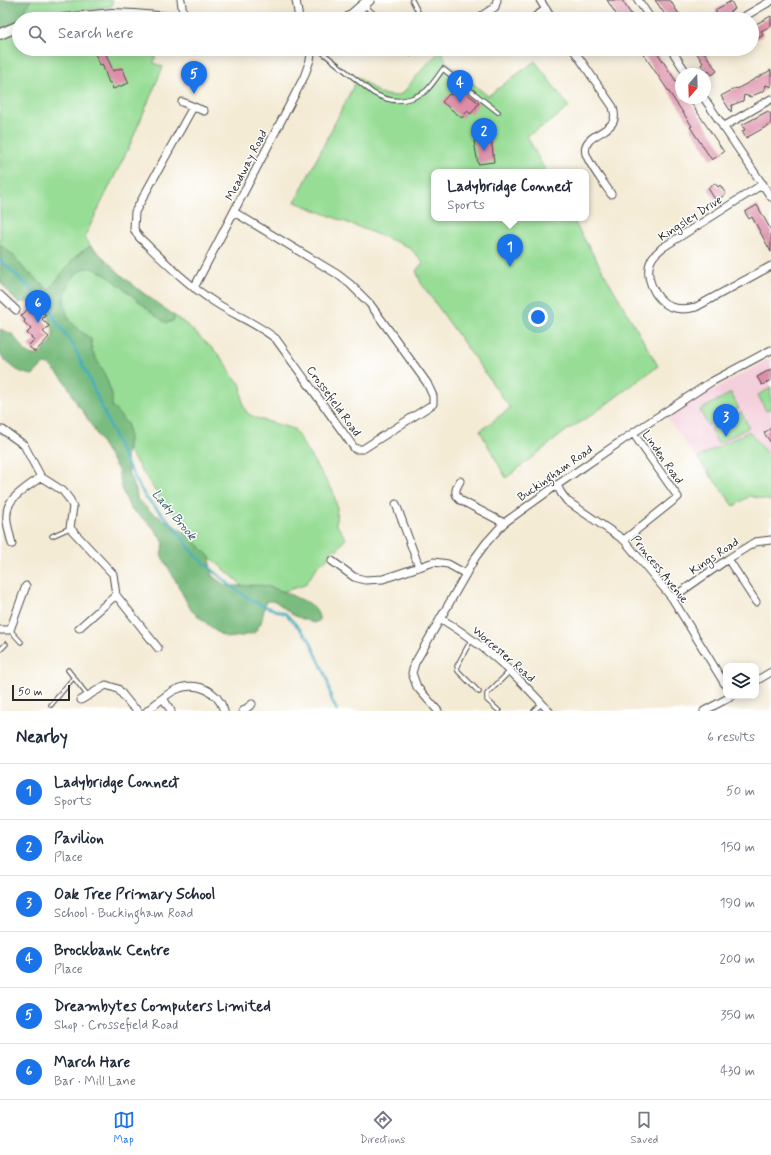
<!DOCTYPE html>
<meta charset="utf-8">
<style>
body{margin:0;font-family:Mynerve,sans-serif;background:#f2f2f3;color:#1f2937}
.controls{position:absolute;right:12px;bottom:12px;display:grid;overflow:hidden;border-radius:8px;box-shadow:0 2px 10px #0003}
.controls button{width:36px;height:36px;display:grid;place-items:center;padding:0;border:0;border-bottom:1px solid #e0e1e3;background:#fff;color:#1f2937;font:20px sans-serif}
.compass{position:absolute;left:675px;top:68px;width:36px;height:36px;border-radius:50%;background:#fff;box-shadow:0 2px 10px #0003;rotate:199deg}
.scale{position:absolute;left:12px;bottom:10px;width:58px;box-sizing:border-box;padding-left:4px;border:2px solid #2b2b2b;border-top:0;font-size:11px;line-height:14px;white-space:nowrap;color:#2b2b2b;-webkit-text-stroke:3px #fff;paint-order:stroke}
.you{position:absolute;left:538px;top:317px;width:14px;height:14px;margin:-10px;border:3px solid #fff;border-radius:50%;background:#1a73e8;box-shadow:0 0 0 6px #1a73e833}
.badge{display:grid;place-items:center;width:26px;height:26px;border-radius:50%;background:#1a73e8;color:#fff;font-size:13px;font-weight:700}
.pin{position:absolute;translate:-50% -33px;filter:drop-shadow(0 1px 2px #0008)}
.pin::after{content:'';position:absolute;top:21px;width:14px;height:12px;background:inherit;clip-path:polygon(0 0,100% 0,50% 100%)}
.popup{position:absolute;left:431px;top:169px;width:158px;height:52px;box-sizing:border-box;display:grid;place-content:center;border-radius:8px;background:#fff;filter:drop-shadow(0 1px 3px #0005);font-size:13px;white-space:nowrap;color:#747a83}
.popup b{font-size:15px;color:#1f2937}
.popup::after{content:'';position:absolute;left:50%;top:100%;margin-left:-8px;border:8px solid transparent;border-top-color:#fff}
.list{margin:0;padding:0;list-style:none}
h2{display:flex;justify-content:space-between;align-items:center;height:52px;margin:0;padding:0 16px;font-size:17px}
h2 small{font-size:13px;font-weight:400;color:#747a83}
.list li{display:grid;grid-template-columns:26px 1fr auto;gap:12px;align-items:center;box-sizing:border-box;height:56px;padding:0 16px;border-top:1px solid #e0e1e3}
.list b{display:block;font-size:15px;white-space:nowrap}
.list p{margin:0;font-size:13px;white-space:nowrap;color:#747a83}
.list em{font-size:13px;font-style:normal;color:#747a83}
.icon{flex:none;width:22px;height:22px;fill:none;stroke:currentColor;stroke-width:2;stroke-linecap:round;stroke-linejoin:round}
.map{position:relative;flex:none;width:771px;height:711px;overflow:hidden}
.search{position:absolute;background:#fff;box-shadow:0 2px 10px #0003;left:12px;right:12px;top:12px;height:44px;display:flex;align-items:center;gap:10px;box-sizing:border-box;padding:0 14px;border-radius:22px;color:#747a83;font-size:15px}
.sheet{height:388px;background:#fff}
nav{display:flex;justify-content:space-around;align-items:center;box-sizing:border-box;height:56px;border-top:1px solid #e0e1e3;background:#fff;font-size:11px;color:#747a83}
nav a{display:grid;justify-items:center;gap:2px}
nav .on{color:#1a73e8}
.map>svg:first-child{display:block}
.built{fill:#f4cfdc}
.green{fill:#98dd96;stroke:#628460}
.forest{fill:#7abc7f;stroke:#527455}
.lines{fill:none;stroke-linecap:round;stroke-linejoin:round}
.stream{stroke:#43adc2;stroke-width:2.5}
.building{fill:#dd8da7}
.lane-casing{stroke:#494844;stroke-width:5.5}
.street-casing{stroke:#494844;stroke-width:9}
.secondary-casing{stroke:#494844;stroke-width:12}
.lane{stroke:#fff;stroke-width:3.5}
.street{stroke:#fff;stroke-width:7}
.secondary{stroke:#fff;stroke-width:10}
.labels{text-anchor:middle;stroke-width:3;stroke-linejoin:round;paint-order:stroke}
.street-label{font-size:12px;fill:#2b2b2b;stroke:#fff}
.water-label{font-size:13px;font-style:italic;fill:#355f67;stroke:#fff}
</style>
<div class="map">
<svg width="771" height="711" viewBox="0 0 771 711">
<rect width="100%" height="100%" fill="#fff"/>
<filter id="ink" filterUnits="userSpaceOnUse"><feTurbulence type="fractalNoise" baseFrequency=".025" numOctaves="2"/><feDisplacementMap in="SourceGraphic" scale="8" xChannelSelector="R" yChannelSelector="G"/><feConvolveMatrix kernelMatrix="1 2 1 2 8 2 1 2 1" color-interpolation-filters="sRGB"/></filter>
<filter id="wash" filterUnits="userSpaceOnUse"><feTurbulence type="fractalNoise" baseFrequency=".012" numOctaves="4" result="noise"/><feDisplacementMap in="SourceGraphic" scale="16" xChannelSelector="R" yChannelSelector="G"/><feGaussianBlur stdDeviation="0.9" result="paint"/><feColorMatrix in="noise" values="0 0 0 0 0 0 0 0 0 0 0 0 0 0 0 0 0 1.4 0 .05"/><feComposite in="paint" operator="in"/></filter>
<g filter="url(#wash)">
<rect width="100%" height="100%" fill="#f4ebd5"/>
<path class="built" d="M771,358V501L750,496L734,506L666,417L681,407Z"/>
<path class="green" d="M31,0H112V6L31,19H21L26,7Z
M19,27V49H157L154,63L163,67L129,147L85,236L90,246L97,251L126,280L142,293L187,325L216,352L227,365L233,377L240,383L241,386L243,405L247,413L256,418L294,429L317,467L333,491L337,507L336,524L346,538L337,550L334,548L325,561L319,564L305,585L257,599L232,576L196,545L181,520L162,501L130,453L107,409L50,311L0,260V35Z
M442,51C445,55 444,60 448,63L488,96L535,61L569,107L550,122L527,136L546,172H434V218H572L658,366L593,414L566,431L506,478L480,431L510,408L421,283L416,271L423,262L409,247L295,202L358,77L379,93L386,95L396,96L403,93L417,75L433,58Z
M771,388V408L766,411L758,395Z
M731,393L739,409L708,426L700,410Z
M741,412L749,427L718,444L710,429Z
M749,431L771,459V501L750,496L734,506L697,458Z"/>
<path class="forest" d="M0,0H31L26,7L21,19H19V21L0,30Z
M0,244L15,257L23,268L49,290L75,257L90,246C104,256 114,269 127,280C142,293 159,304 175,316L173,321L167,323C149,314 105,266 88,268C74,269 64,291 64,303C65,307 67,315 69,318C74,327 83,333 91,339L92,351L105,375L112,394V406L128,425L129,440L126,457L129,475L136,490L137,499L151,512L191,536L203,550L211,558L210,564L213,577L227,586L260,585L270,587L285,592L297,598L309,603L316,609L319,617V621L313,623L293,615L275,601H266L261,623L254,633L242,636L228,638L218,633L191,610L172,574L161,555L164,543L152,526L130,508L122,490L118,470L84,413L77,404L69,388L62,378L49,365L44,364L33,375L23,373L17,370L8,363L0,354V329L12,334L27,353L33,355H40L51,342L53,336V329L46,310L41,305L30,302H22L18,303L0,282Z"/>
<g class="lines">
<path class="stream" d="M0,260L49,306L56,321L73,345L88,376L123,456L146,498L172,524L194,554L231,586L256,603L286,614L309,639L327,678L331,698L337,711"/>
</g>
<g id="blocks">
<path class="building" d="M607,0H622L634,19H619Z
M655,0H670L682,19H668Z
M731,1L735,9L722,16L721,15L718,16L715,10Z
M771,16V26L761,31L763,35L757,39L752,31V26Z
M93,49H104L113,71L122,68L129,83L113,89L111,83H109L102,64L100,65Z
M640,49H655L681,89V98H688L724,152L712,160L690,127L692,126Z
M694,49H702L717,71L712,75L709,71L707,73L701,65L703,63Z
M771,70V87L766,85L764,91L754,95L753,96L751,97L744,95L743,101L732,105L731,112L721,96L736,88L737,89Z
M458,87L479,103L471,114L467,111L462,118L442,102L449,94L451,95Z
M768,111L771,115V124L746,138L742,131L745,130L742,125Z
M491,138L494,162L478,164L474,141Z
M715,183L718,187L720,185L726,194L716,201L708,188Z
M757,205L771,230V252L752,217L749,219L745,212Z
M31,306L35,310L38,308L46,315L42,319L49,326L43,332L49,337L35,352L28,346L34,340L27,333L31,329L24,322L25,320L21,316Z
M771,369V380L762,385L757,377Z
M771,428V443L764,433Z"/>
</g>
</g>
<g filter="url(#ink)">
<use href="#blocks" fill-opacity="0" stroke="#494844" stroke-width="1"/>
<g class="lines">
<defs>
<path id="lane" d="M412,0L422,19
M365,6L380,19
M318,49L373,93C386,100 397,103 412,98C416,96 422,94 426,91C432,85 438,76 443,69L498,112
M409,49L411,54
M52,536L70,528
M10,630L21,642
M471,640L457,666L458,671L479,692
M0,650L6,644
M68,670L88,696
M51,705L74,677
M499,711L487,700V694L510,671
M534,711L542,703"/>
<path id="street" d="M181,0L184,19
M296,0L299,19
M540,0L552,19
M638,0L651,19
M477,19L495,7L497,0
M532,19L546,9
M740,19L771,1
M573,49L613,107C614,112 616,117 613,122C607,134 581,136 586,154C590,166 604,183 611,194
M671,49L687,74
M704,98L771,197
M182,102L204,111
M193,107L135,212L134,229L139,237C164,261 187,285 216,303C236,316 258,324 276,339L355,449H363L433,404V396L427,383L370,304L350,284L337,274L234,212
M723,127L771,99
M763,184L662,248C659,251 655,254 653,257C642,274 654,299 671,307C680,310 687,309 696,307L771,266
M194,288L304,77L310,60L312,49
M0,295L16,310
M0,430H3L24,445L41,477L63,491L70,500L73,507L70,528L113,574L116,595L79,628
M460,481C456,488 453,493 460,500L504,523
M557,485L561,493L567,501L624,540L672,598L726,686
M396,504L419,567
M624,540L678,497L633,433
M12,544C9,531 3,515 10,503C14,495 34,482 41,477
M728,559L756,602
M332,561L354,577L365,580L383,579L434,562L448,564L466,574
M116,595L158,648
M672,598L728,559L755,542L771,540
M440,618C451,625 461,631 471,639C500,659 525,685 549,711
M0,630H10L26,586
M756,681L771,672
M163,698L171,711
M81,700L106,685L118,689L131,705L138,711
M147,711C156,704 165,695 175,690C191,682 211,687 220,702C222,705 223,708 224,711
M243,711L252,704
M438,711L417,687L412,673L415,663L475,558L486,543L504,523L557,485L633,433L711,382L771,350
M704,711L732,696"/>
<path id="secondary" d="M64,19L112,14L134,15L181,19
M347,19L369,0
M0,34L19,26"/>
</defs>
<use href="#lane" class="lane-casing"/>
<use href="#street" class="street-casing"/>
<use href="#secondary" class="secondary-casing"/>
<use href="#lane" class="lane"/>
<use href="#street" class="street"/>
<use href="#secondary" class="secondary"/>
</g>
</g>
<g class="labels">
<g class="street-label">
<text transform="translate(246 165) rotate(-63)" y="4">Meadway Road</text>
<text transform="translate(690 218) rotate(-33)" y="4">Kingsley Drive</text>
<text transform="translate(334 401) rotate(54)" y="4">Crossefield Road</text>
<text transform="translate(663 457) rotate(55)" y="4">Linden Road</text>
<text transform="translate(555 473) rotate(-35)" y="4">Buckingham Road</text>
<text transform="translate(714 556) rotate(-34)" y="4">Kings Road</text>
<text transform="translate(660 569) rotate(51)" y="4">Princess Avenue</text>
<text transform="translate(504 654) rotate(41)" y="4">Worcester Road</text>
</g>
<g class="water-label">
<text transform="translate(175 514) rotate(50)" y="5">Lady Brook</text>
</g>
</g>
</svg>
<div class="controls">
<button><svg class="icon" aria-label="layers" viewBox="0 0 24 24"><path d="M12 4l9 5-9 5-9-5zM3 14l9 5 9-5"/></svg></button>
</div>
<svg class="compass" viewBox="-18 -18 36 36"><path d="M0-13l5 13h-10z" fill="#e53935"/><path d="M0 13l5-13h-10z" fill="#747a83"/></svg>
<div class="scale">50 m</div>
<div class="you"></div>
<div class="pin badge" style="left:510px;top:267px">1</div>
<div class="popup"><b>Ladybridge Connect</b>Sports</div>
<div class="pin badge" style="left:484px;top:151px">2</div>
<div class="pin badge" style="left:726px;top:437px">3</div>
<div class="pin badge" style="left:460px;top:103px">4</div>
<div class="pin badge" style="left:194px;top:94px">5</div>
<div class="pin badge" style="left:38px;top:323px">6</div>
<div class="search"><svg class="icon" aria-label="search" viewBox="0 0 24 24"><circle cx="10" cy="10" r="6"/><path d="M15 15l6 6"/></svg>Search here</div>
</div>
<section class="sheet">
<h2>Nearby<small>6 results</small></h2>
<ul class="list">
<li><span class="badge">1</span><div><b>Ladybridge Connect</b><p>Sports</p></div><em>50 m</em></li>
<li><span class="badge">2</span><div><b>Pavilion</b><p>Place</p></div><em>150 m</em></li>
<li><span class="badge">3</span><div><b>Oak Tree Primary School</b><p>School · Buckingham Road</p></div><em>190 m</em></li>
<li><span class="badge">4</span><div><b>Brockbank Centre</b><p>Place</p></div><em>200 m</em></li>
<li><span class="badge">5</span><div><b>Dreambytes Computers Limited</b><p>Shop · Crossefield Road</p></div><em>350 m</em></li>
<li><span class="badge">6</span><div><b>March Hare</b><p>Bar · Mill Lane</p></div><em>430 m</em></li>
</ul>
</section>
<nav>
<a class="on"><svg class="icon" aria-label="map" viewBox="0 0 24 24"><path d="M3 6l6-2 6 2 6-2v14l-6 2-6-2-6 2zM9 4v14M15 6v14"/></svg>Map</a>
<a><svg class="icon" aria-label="directions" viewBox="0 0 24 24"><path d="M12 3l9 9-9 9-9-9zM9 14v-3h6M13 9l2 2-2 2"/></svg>Directions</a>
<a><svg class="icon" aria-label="saved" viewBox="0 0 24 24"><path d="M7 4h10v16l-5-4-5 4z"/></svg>Saved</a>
</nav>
